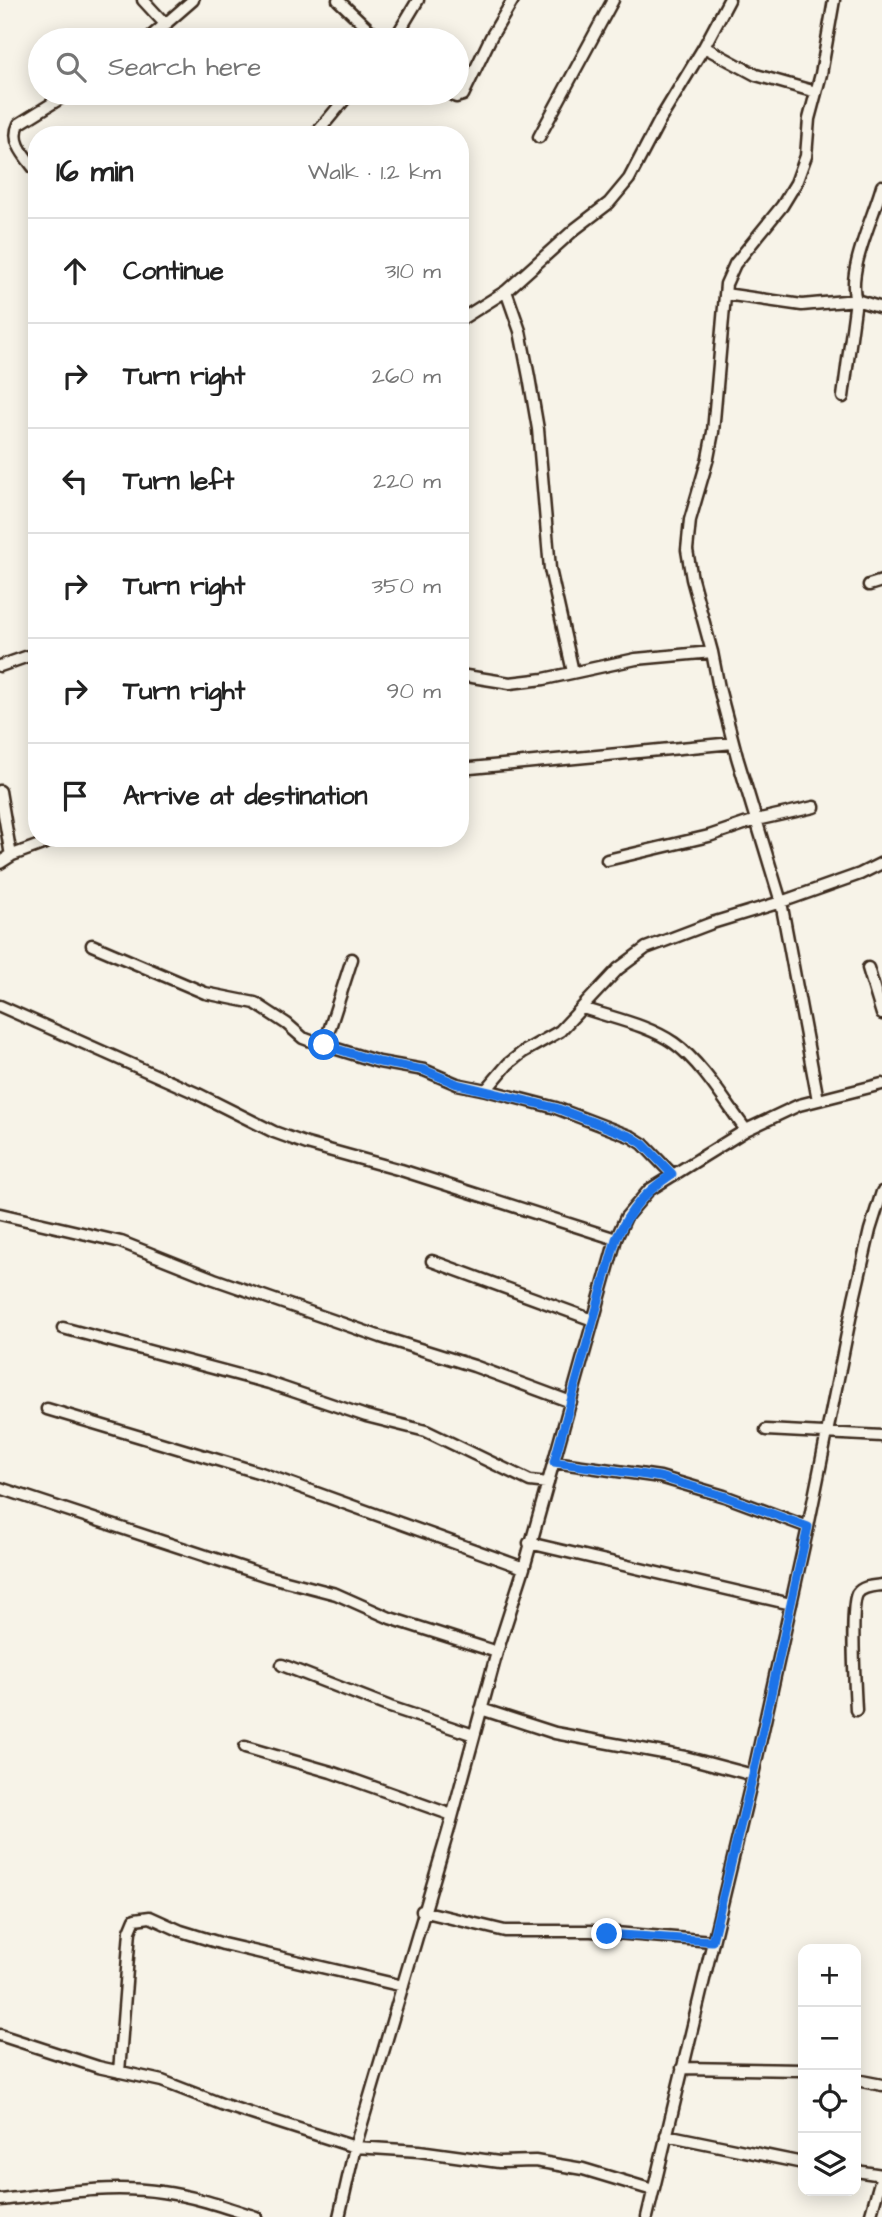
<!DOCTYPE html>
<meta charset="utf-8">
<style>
body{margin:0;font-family:"Architects Daughter",sans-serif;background:#f2f2f2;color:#222}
.controls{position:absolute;right:21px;bottom:21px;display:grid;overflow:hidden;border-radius:14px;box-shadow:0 4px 18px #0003}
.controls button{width:63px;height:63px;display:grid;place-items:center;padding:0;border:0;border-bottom:2px solid #e0e0e0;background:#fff;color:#222;font:35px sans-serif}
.stop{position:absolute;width:21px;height:21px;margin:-16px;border:5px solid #1a73e8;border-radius:50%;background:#fff}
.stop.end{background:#1a73e8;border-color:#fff;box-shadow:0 2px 7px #0008}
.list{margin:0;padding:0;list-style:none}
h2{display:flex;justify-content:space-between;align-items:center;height:91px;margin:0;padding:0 28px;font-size:30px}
h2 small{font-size:23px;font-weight:400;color:#767676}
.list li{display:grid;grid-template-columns:46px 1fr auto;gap:21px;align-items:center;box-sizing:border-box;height:105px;padding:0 28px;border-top:2px solid #e0e0e0}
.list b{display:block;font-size:26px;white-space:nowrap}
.list em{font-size:23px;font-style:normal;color:#767676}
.icon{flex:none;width:38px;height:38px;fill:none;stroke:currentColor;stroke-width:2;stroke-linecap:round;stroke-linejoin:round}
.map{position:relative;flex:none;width:882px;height:2217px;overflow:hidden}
.search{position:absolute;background:#fff;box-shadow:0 4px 18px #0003;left:28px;top:28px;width:441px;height:77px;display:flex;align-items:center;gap:18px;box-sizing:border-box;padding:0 24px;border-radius:38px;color:#767676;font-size:26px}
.panel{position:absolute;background:#fff;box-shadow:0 4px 18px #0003;left:28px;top:126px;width:441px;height:721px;border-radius:28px}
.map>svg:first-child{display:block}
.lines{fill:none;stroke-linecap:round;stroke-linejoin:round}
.minor-casing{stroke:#3b2a1e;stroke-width:15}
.minor{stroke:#f7f3e8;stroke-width:10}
.route{stroke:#1a73e8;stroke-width:9}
</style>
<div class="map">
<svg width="882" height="2217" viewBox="0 0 882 2217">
<rect width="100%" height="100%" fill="#f7f3e8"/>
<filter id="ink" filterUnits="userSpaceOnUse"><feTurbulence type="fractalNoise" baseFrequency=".0143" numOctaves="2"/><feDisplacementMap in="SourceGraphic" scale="14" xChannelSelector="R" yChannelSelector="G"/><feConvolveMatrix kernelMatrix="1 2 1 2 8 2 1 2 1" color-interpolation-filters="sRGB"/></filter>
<g filter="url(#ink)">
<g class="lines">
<defs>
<path id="minor" d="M143,0L166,25
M338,0L380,40
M147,40L193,0
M394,40L418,0
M704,47L756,75L816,92
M449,93L456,97L463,95L491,37L513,0
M315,135L350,93
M539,137L613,0
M37,172C26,157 10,142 19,124L69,93
M882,186C874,216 846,272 856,300L882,308
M506,291L520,331L529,377L538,429L550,569L573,672
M725,294L802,305L856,300L843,397
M460,320L506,291L575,229L609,203L629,179L661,118L704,47L729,0
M869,585L882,581
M0,666L37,653
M460,675L510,683L544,679L636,659L712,652
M460,769L733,743
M0,791L11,856L0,863
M7,857L59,838
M607,860L709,836L756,820L814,807
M92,945L205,993L255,1003L287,1024L303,1038L311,1041L379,1062L424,1070L457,1084L486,1090
M868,968L882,1014
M0,1006L198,1094L274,1132L307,1144L401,1170L616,1239
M583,1008C612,1018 648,1025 674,1043C702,1063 725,1102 746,1130
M324,1046L352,959
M818,1100L781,902L737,757L719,688L712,652L692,579L687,550L690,520L708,458L713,432L726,284L735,264L782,206L796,183L806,156L809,119L821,74L834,0
M672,1174L643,1144L632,1137L556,1108L486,1090L508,1064L523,1052L560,1031L618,969L646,948L712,923L781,902L860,874L882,863
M0,1214L121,1242L214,1279L381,1337L474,1366L571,1402
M432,1261L593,1320
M63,1328L269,1383L366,1416L426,1431L530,1481L548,1483
M47,1409L261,1473L524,1568
M766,1430L882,1436
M554,1462L660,1477L724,1496L808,1527
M0,1488L267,1576L336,1594L390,1618L497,1652
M529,1543L791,1604
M282,1665L390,1707L474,1735
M481,1709L555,1733L685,1757L753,1775
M856,1710C855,1689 850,1608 857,1594C862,1586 874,1586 882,1585
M245,1747L331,1772L452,1815
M422,1911L505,1931H591L712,1941
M0,2035L98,2067L162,2081L224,2105L355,2147L419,2151L499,2162L535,2161L583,2169L653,2190
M682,2068L803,2070
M119,2072L130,1931L135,1919L150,1917L181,1931L223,1944L403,1986
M856,2080L882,2085
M666,2135L803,2163
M856,2171L882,2175
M0,2200C54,2194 108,2184 162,2192C194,2196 225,2207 256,2217
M339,2217L355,2147L448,1832L497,1652L524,1568L616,1239L626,1217L649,1190L746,1130L799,1105L882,1084
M647,2217L753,1775L808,1527L854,1299L870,1230L882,1192
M870,2217L882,2175"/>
</defs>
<use href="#minor" class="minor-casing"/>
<use href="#minor" class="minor"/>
</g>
</g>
<g class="lines" filter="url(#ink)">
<path class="route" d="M324,1045L379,1062L424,1070L457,1084L556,1108L632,1137L643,1144L672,1174C644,1193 631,1208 616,1239L554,1462L660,1477L724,1496L808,1527L753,1775L712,1941L607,1934"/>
</g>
</svg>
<div class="controls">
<button>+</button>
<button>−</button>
<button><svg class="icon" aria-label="locate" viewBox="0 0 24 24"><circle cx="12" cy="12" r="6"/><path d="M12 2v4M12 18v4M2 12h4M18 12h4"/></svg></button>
<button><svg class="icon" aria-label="layers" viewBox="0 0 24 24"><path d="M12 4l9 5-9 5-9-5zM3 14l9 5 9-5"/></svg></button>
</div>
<div class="stop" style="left:324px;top:1045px"></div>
<div class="stop end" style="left:607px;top:1934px"></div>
<div class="search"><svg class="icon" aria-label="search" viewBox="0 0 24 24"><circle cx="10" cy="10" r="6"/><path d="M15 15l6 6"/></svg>Search here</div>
<section class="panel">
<h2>16 min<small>Walk · 1.2 km</small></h2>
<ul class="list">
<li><svg class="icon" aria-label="ahead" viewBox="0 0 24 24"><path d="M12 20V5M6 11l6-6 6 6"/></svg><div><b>Continue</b></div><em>310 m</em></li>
<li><svg class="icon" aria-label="right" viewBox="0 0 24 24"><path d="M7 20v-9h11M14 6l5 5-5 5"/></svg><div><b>Turn right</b></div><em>260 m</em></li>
<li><svg class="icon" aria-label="left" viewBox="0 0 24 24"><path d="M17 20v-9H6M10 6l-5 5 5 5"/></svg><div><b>Turn left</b></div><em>220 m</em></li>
<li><svg class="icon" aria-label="right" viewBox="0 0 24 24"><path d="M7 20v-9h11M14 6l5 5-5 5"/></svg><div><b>Turn right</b></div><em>350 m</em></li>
<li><svg class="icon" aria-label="right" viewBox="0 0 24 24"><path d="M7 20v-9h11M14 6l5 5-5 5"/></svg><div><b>Turn right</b></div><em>90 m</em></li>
<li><svg class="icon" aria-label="arrive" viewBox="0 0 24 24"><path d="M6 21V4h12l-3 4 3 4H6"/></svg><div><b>Arrive at destination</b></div></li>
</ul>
</section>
</div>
